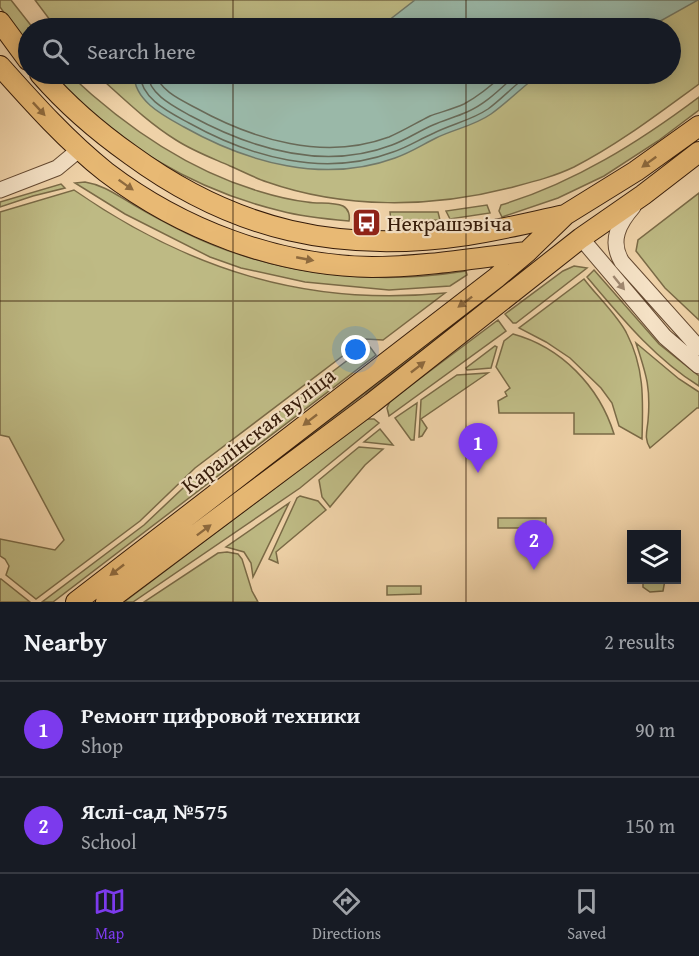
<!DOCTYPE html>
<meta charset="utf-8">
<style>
body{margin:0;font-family:"Gentium Book Plus",serif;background:#242831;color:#f1f3f6}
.controls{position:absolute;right:18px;bottom:18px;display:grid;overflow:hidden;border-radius:0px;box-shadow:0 3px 15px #0003}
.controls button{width:54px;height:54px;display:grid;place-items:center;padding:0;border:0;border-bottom:2px solid #363941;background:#171b24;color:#f1f3f6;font:30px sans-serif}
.you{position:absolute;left:356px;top:350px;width:21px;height:21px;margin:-15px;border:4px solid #fff;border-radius:50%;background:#1a73e8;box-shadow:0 0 0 9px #1a73e833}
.badge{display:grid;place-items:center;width:39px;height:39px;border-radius:50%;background:#7c3aed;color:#fff;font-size:20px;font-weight:700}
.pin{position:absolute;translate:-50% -50px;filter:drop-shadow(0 2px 3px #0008)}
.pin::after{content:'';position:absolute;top:32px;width:21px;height:18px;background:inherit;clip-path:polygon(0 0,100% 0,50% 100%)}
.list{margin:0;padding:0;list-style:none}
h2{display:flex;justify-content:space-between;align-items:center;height:78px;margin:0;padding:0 24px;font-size:26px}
h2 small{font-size:20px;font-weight:400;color:#9ea1a6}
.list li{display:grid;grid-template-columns:39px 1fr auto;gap:18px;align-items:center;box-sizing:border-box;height:96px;padding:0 24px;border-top:2px solid #363941}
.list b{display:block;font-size:22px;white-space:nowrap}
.list p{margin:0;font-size:20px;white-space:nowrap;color:#9ea1a6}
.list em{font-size:20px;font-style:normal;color:#9ea1a6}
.icon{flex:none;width:33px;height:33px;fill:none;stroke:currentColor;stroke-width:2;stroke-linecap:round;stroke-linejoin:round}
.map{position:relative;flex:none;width:699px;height:602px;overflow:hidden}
.search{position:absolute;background:#171b24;box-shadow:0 3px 15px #0003;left:18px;right:18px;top:18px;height:66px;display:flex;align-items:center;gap:15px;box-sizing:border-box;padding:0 21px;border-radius:33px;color:#9ea1a6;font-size:22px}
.sheet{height:270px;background:#171b24}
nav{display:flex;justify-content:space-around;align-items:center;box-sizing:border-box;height:84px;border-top:2px solid #363941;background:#171b24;font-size:16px;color:#9ea1a6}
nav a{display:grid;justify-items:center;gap:3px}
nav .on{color:#7c3aed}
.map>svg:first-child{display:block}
.green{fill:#beba84;stroke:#7a6a46;stroke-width:1.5}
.water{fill:#9ab8a8;stroke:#727968;stroke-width:1.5}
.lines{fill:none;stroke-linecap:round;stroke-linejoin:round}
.shore{stroke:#686a58;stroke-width:1.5}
.minor-casing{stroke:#644931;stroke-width:17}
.major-casing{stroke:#351b09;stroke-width:22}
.minor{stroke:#f5e2c6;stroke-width:15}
.major{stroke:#e8b974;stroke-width:20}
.oneway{fill:#8e6a3e}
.oneway2{fill:#9f8871}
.grid{fill:none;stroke:#351b09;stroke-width:1.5;stroke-opacity:0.55}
.labels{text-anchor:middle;stroke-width:4.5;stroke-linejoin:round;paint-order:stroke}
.poi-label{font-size:22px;fill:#351b09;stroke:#f5e2c6;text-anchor:start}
.street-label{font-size:22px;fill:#351b09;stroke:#f5e2c6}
</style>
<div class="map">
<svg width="699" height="602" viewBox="0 0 699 602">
<rect width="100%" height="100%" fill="#efd2a8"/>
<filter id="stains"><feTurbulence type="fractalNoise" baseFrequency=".00333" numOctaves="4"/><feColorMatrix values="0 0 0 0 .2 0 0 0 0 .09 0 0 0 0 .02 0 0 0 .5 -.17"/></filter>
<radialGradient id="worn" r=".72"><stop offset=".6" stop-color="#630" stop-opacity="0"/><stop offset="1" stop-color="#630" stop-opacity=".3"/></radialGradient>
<path class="green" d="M0,0H11L33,28H28V47L0,7Z
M35,0H699V84C659,113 619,144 574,167C553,177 532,182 509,188C431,208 344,209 267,182C255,178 242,171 230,166C212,158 193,151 176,140C147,122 122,97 96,74H670V28H56Z
M51,74H69C123,125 185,169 258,191C274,196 290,200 307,202C318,204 333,202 343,206C349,209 350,216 349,221C326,219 303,217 281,211C193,190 111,141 51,74Z
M699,97V110L658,141L604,176L558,198L502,217L499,211L501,205C574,183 639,142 699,97Z
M85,182C104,185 118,196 134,205C151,215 168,224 186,233C273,275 372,286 466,271L467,275L450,286L389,290L305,282L241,268L210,257L125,214L75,183Z
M61,184L65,188L33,196L0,207V202Z
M74,190C188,269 306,307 445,293L383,340L365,339L195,468L140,521L36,599L6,575L9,566L5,559L0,556V539L55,550L64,540L9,437L0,435V212Z
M699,193V320L665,288L636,251L638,240Z
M487,205L490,213L450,219L446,211Z
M390,212H438L440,220L391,221Z
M574,266L587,268L516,323H513L505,314L563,271Z
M594,270L659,344L699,376V386C654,358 621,317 587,277Z
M584,279C596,295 619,317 627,334C645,369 643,402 642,439L619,426L612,403L601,388L570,358L546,342L519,328Z
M482,301L483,304L219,504Z
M498,320L506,331L389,416L387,408L390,401Z
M513,334C561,347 599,386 614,434H574V413H499L498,401L507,396L505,392L510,388L496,367L504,341Z
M636,343L679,379L699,392V408H697L650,448C644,439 647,431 648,421C651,387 646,374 636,343Z
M495,346L497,347L491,368L467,370L466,368Z
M365,347H370L376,355L53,602H42L144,525L200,472Z
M488,373L421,419L427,428L422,436L419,437L421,400L457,375Z
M417,403L414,440H411L395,418Z
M366,419H374L379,423L300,488L133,602H124Z
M380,429L393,445L364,442Z
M359,447L383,449L365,465L330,507L322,497L319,480Z
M300,496L318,501L326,510L276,552L278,563L269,559L297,498Z
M289,503L253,577L251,563L244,552L226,547Z
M498,518H546V528H498Z
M227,552L238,554L242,559L252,591L258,602H144L218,553Z
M0,579H1L30,602H0Z
M643,580H665L663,591L650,592L643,587Z
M387,586H421V594L387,595Z"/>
<path class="water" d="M415,0H698L648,28H379Z
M134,74H227L256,76L294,74H540C523,86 508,102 491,114C474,126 454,129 436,138C422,145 410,153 395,158C324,184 248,163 184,127C164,116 134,101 134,74Z"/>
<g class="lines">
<path class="shore" d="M140,74C141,99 169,112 189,123C250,157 324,178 393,152C408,147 420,139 434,133C452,124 472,120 488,109C503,98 515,84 530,74
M148,74C148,94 175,107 191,116C252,149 324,171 392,145C406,140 419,131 433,125C444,120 456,117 467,112C486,104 501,88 517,74
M157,74C158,90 183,101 196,108C254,140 324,161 389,137C403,131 416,123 430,116C441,112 453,109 464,104C479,96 492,85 504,74"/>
<defs>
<path id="minor" d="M0,190L57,168L80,149
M633,207C619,223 609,241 622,262L699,348
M581,238L665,337L699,366"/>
<path id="major" d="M0,22L28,60
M0,66C33,103 67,141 106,172C181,229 277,266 372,267C424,267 475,258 526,252
M40,74C67,105 97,131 131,155C235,231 340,254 467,235C500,230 532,222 565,215
M76,602L496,278L527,252L565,215L636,171L699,126
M106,602L372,403L581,238L643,195L699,152"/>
</defs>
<use href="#minor" class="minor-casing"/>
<use href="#major" class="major-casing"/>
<use href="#minor" class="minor"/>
<use href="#major" class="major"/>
</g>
<defs><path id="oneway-solid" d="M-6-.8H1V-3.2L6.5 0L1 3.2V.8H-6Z" transform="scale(1.5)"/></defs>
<g class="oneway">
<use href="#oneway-solid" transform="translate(39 109) rotate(47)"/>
<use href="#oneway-solid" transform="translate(649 162) rotate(144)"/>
<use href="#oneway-solid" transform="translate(126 185) rotate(35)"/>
<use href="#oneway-solid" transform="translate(305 259) rotate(11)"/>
<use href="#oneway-solid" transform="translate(465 302) rotate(143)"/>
<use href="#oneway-solid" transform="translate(418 367) rotate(-38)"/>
<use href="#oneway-solid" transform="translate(310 420) rotate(142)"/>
<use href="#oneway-solid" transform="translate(204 530) rotate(-37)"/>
<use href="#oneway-solid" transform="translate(117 570) rotate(142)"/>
</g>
<use class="oneway2" href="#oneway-solid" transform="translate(619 283) rotate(51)"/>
<path class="grid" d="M233,0V28M466,0V28M233,74V602M466,74V602M0,301H699"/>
<defs>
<symbol id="bus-square" viewBox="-11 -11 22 22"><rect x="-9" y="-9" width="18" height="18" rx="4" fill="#8f2418" stroke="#f5e2c6"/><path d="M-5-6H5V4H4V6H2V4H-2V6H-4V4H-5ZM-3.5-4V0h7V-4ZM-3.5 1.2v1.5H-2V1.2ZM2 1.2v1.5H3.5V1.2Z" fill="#fff"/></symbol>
</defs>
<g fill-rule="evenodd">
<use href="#bus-square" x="350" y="206" width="33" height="33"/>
</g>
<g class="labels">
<g class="poi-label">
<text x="387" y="231">Некрашэвіча</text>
</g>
<g class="street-label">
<text transform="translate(258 430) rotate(-38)" y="8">Каралінская вуліца</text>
</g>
</g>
<rect width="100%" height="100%" filter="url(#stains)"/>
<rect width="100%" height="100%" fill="url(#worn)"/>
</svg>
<div class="controls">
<button><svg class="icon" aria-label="layers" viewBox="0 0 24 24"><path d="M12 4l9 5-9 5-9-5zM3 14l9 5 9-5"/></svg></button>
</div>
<div class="you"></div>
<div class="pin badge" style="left:478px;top:473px">1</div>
<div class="pin badge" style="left:534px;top:570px">2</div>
<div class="search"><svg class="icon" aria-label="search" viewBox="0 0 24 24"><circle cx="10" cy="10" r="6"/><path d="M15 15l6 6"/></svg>Search here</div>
</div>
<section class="sheet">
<h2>Nearby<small>2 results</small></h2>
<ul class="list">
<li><span class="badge">1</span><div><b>Ремонт цифровой техники</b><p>Shop</p></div><em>90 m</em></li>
<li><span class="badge">2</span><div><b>Яслі-сад №575</b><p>School</p></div><em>150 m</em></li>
</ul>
</section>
<nav>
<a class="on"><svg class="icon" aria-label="map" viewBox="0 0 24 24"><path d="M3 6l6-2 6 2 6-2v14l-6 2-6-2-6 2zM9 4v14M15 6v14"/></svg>Map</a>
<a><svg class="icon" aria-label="directions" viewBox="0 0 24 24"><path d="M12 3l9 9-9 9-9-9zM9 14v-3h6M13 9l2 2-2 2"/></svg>Directions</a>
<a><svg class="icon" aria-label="saved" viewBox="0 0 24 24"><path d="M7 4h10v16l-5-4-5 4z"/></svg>Saved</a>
</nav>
